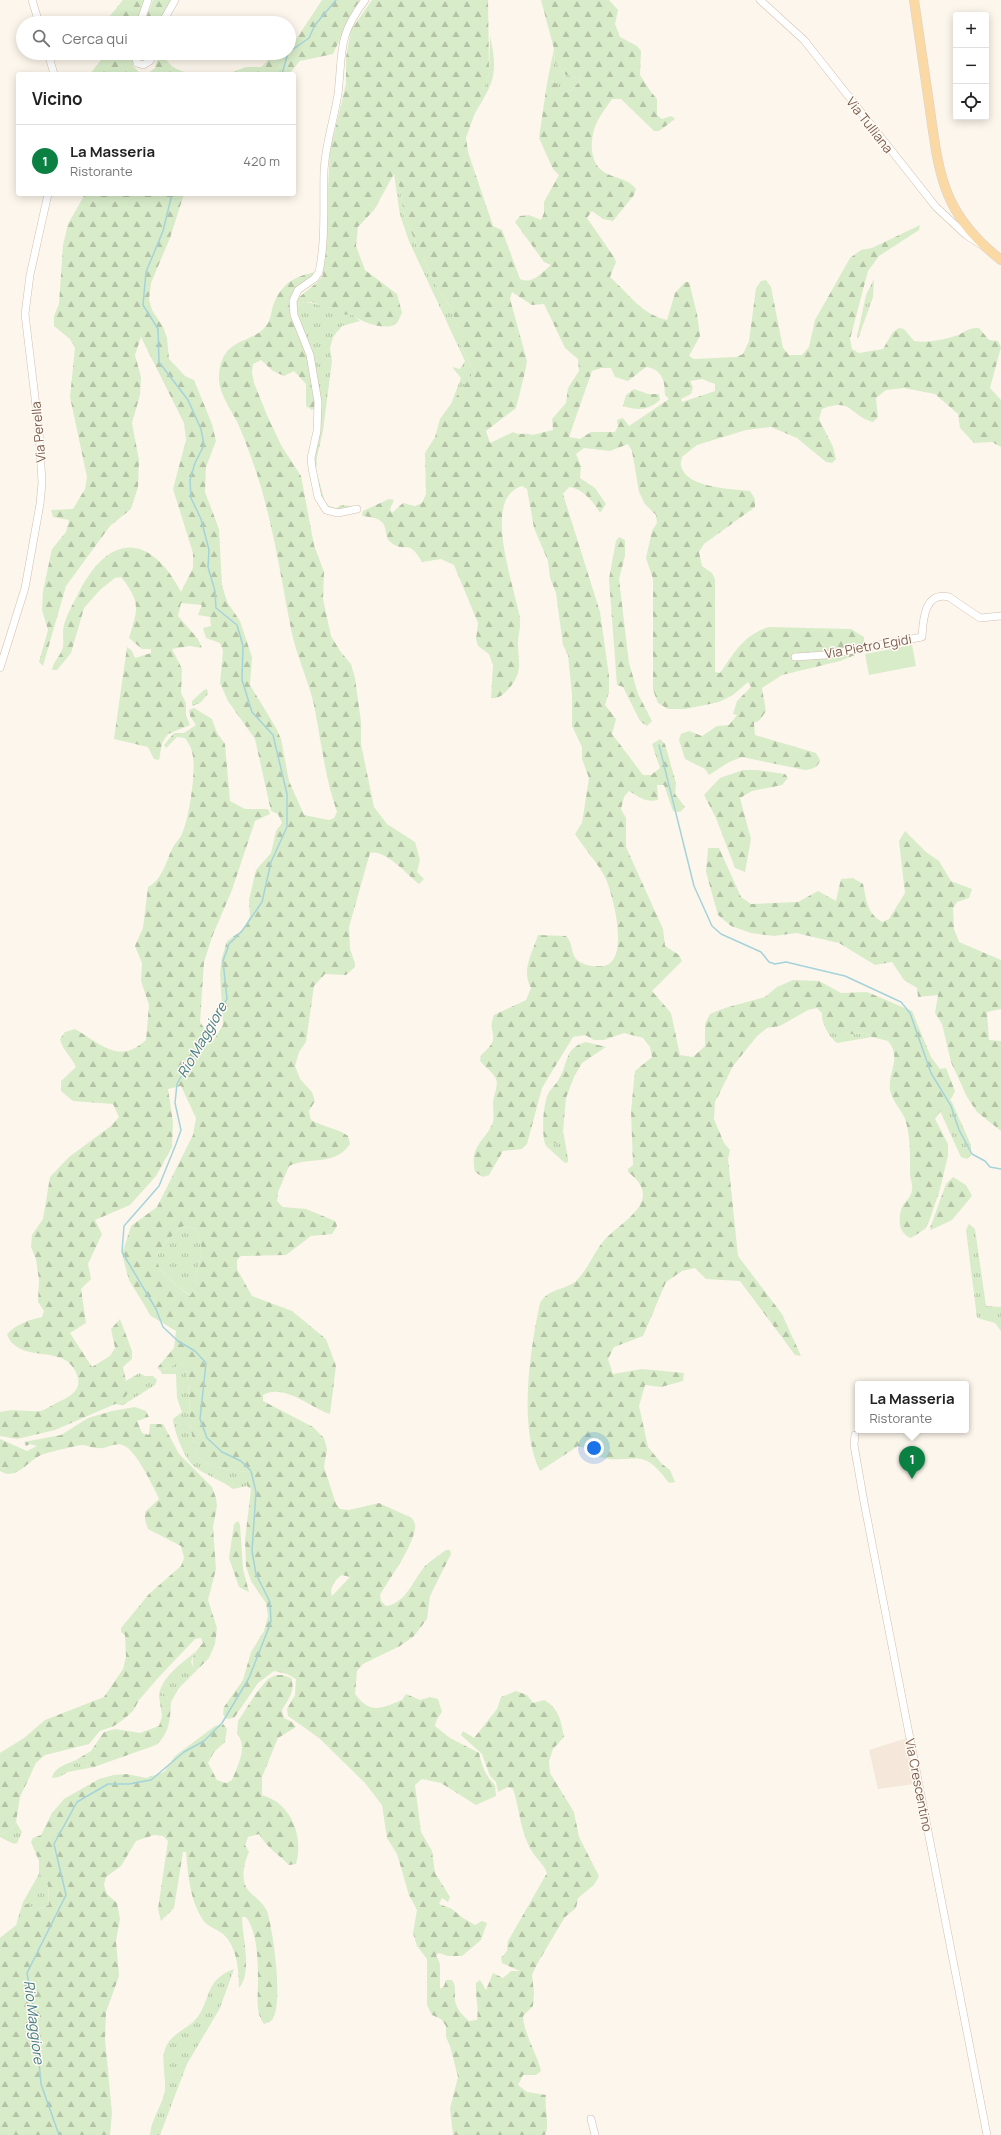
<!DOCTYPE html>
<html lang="it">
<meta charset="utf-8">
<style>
body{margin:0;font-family:Manrope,sans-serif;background:#f6f6f6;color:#222}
.controls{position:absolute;right:12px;top:12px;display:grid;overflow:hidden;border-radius:4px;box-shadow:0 2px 10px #0003}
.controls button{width:36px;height:36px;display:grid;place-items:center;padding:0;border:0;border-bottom:1px solid #e0e0e0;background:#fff;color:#222;font:20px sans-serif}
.you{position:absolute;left:594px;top:1448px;width:14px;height:14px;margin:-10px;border:3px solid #fff;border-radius:50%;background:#1a73e8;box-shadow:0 0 0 6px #1a73e833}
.badge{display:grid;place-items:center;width:26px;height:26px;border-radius:50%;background:#0b8043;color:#fff;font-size:13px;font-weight:700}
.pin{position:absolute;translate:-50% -33px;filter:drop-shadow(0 1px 2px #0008)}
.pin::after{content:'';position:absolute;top:21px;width:14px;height:12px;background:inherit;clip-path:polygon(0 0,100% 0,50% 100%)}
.popup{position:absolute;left:855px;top:1381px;width:114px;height:52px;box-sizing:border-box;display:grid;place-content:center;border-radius:4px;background:#fff;filter:drop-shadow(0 1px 3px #0005);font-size:13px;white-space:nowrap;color:#767676}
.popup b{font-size:15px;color:#222}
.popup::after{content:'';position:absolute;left:50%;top:100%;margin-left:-8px;border:8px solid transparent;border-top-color:#fff}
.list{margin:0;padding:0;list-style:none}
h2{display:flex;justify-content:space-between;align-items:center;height:52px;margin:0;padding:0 16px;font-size:17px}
h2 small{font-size:13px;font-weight:400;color:#767676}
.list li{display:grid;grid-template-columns:26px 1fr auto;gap:12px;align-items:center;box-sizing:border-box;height:72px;padding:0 16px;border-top:1px solid #e0e0e0}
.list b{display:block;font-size:15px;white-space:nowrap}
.list p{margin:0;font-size:13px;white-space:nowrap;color:#767676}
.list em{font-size:13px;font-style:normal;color:#767676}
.icon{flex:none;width:22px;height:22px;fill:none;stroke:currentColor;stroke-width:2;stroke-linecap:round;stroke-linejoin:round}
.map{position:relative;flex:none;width:1001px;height:2135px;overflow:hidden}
.search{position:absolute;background:#fff;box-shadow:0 2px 10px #0003;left:16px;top:16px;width:280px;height:44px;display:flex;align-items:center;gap:10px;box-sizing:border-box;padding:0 14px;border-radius:22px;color:#767676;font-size:15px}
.panel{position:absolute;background:#fff;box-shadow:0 2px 10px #0003;left:16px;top:72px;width:280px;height:124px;border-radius:4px}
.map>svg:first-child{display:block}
.residential{fill:#f5e8da}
.grass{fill:url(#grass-tufts)}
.forest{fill:url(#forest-firs);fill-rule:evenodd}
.green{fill:#d8ecc9}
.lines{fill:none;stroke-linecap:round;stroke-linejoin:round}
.stream{stroke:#a5d3da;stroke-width:1.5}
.minor-casing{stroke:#d1beb0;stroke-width:8}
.major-casing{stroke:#dad1cd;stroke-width:10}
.minor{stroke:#fff;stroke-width:7}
.major{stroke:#fbd9a5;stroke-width:9}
.labels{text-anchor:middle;stroke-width:3;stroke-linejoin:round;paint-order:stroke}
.street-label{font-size:13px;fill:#7a5c4d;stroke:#fffaf3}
.water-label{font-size:14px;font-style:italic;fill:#437c86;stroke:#fffaf3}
</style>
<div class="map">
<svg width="1001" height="2135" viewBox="0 0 1001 2135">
<defs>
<pattern id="grass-tufts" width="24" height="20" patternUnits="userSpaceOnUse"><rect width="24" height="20" fill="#d8ecc9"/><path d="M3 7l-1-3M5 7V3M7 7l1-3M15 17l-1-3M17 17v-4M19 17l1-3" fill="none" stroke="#b4c2a5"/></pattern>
<pattern id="forest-firs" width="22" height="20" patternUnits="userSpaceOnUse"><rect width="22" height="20" fill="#d8ecc9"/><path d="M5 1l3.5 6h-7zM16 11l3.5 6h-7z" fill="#b4c2a5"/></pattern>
</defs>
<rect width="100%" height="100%" fill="#fdf6ec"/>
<path class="residential" d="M907,1738L915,1784L878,1789L869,1750Z"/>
<path class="grass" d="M490,36C499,77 493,82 473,117L489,73Z
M554,49L555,63L566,75L581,79L573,89L560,95L552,81L547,83Z
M394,174L397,177L401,194L404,217L440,293L449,304L460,332V344L474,372L451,404L461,378L452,367L460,369L465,361L409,241L400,215Z
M874,279L873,297L858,339L857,337L866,295Z
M304,302C322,303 333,314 353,315L360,321L342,326L333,337L330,348L332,361L323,431L317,457L316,470L325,502L329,506L336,508L342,505L351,506L350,508L331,510L322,503L313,461L319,423L296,307Z
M207,689L208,694L200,703L192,706V701L204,690Z
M822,1013C840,1032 839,1036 866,1033L872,1037L837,1043C829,1037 821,1023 822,1013Z
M951,1100L971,1145V1156L967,1159L961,1157L940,1111Z
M563,1131L568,1158V1162L565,1163L546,1146L556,1143Z
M969,1224L975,1229L986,1306L1001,1307V1331L995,1323L977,1318L966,1230Z
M183,1226L196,1229L202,1249L193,1291L191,1296C179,1286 149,1269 159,1251C164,1242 176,1233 183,1226Z
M183,1357C190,1379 189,1400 190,1423C191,1434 195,1446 197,1457C212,1468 229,1470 247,1472V1486L233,1489C221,1480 207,1476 195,1467C185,1461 174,1431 173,1419L182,1412L177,1398L176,1374H162L160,1370L172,1366Z
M139,1373L145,1376H153L157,1380L155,1385L123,1405L113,1404L122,1401L126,1381Z
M195,1652L191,1662L194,1668L197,1670L179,1688L171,1702L166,1696H159C161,1677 181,1664 195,1652Z
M76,1760L80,1764L94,1767L68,1772L59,1777L52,1778C54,1767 67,1764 76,1760Z
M16,1822L22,1832L17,1843L14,1844L0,1837V1834L11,1830Z
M39,1874L48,1885L49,1905C41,1909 33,1908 26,1913V1917L16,1925L23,1902Z
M234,1969L220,2008L187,2064L160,2135H150C152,2116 164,2103 165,2089C166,2077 161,2061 165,2049C171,2032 190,2029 199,2015C212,1994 206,1980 234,1969Z"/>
<path class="forest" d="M123,0H145L138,23H104Z
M153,0H172L159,23H144Z
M322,0H363L353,11L333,54L300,61L289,74H227L246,67H261L276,53H289V44L295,41Z
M372,0H488L489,73L466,138L468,152L493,226L502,230L520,279C532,285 541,273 551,265L544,262L515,222L520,216L529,215L541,220L544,213V202L559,175L553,169L539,138L547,83L552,81L558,85L560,95L573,89L581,79L566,75L555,63L554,49L541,0H609L618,10L615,24L620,37L637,46L641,51L640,75L651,92L657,99V115L662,119L671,116L675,119L659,131H654L621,99H612C607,106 601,114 597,122C590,136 588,163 604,172C615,179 628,178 636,189L634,195L613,221L603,219L592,211L587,218L614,257L616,262L610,277C629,294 641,314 667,320L675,293L685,282H689L697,314L700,336L689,356L694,359L736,357L743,354L749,341L756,288L761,281L766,280L771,287L783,348L789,355H802L809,347L815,320L850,258L861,250L872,248L920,225L919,230L879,256L868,271L850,339L852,349L859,353L883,349L893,332L899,328L904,329L914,341C927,343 942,340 955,336C965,333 967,327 979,328L989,340L998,341L1001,347L990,388L1001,400V447L992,442L974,443L960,428L958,414L935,394L904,388L886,390L876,398L878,417L873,422C849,416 853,397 822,409L819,419L833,447L836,459L832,463L826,462L797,438L771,427L746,430L697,445L682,457C682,459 680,464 681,466C686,488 732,489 750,491L755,499V507L704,544L699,552L702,566L712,573L715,579V672L720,673C734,653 744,634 769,627L851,629L864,637L865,651L840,661L782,675L762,688L766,711L760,720L754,723L755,735L816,753L820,760C818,768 812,769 805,770L742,757L729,762L709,775L705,769L685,759L679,740L681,734L689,731L702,736L717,726L729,725L737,715L733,714L737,701L751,687L748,682L733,695L719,702L686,709H668L658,703L653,690V579L646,558L652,531L657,523L656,515L645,504L639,492L632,451L628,444L610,451L584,448L576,454L581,466L580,478L595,488L606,504L600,513C594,502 582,488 569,487L563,494L600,612L609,676V692L605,705L616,719L612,734L643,775H651L660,768L652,744L660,739L665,744L676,783L675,794L685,807L680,812L673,811L664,785H657L658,800C646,803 639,797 629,791L624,797L621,809L626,818V847L663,929L665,946L679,955L682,961L652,991L671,1013L680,1055L693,1057L705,1046V1024L710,1014L725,1008L765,997L777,987L793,980L819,981L841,993L867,992L912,1011L931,1057L940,1069L946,1068L955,1091C951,1102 941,1109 935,1119L948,1144V1156L940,1189L930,1219L925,1229L911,1238C899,1234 898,1221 901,1210C903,1202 912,1198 912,1189C913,1184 910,1179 910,1174C910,1156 911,1137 905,1119C901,1109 892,1101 890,1090C888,1071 902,1058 888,1041L872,1037L866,1033C835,1037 837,1029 817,1008L808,1010L780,1026L767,1028L757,1036L733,1066L715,1102L714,1119L724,1143L730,1150L728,1159L738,1256L782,1314L801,1356L795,1355L740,1281L706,1279L695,1268L682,1271L666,1282L643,1336L614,1347L608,1359L613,1374L642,1369L684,1373L683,1381L661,1387L645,1385L639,1406L648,1447L662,1464L670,1470L675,1482L669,1483C662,1474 653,1461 641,1459C628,1457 613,1462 600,1457C591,1454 591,1449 578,1446L540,1471C518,1427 530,1350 540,1303C550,1287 564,1291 576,1281C587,1271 593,1254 602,1243C617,1223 668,1202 628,1172V1169L633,1165L631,1111L635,1071L652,1057L650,1047L643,1038L624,1033L604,1040H594L585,1035L573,1037L542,1088L527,1144L522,1149L503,1151L489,1175L483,1177L475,1172C469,1144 485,1143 493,1122C494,1117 493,1109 493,1104C493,1095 500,1084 495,1077C491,1071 485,1067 480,1061L481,1055C504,1036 486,1035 494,1015L526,1000L531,988C521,970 532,954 538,935L566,936C574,944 570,953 577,960C585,966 594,967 603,966C631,962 613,894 605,877C597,862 584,848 575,834L582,823L589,778L582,759V747L572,726V695L568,655L563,645L556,593L550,578L548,561L534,528L527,489L522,486C480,498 516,590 520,619C521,627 518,635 518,643C518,662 523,670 511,686C505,693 500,699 491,698L493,665L489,654L478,646L476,639L478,623L454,565L441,559L422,562C408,538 407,553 393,544C378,534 397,519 362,516L363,511L389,499L394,500L390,509L392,513L403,503L415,506L422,503L426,494L425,453L435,437L440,419L474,372L460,344V332L449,304L440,293L404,217L401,194L397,177L394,174L374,210L358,227L356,246L365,270L397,294L402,313C400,316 399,321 396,324C385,331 361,322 353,315L339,314L312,302H304L296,307V301C304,291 317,285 323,275L330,151L346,84V57L351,30ZM512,292L532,305L544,304L565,348L578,359L579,371L568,388L566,403L552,419L553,430L532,435C525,432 520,436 513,432L490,443L486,431L516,408L525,372L527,361L510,299ZM646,367C662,369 665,381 665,395L669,399L629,426L623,418L617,420L618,426L615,432H591L580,439L569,437L592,371L601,368H611L615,377L628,381ZM702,379L715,384V391L682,402L681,399L691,394L693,387L690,381Z
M103,53H133V66L141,74H90L104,56Z
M159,53H163C169,69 181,72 197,74H147L155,68Z
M85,194H184L170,238L151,283L149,299L152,310L163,327L167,338L169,359L185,376L194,380L212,424L216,441L206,467L205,492L219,529L222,585L227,602L240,621L252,657L250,685L276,728L281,739L289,781L304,815L329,820L334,818L337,812C325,778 321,740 314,705C308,679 296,655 291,629C280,573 272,515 252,460C248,449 244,437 239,426C232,410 218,394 219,376C221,336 251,345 266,326C271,320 271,312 273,306C281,284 294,276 316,272L290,300L314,381L315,408L312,410L306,406V384L294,371L284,376L273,371L261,360L253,364L252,372L254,383L267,415L281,445L301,476L314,545L324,572L323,599L331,636L340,651L351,664L355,678L361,722V744L374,807L387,824L415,842L420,860L417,872L424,879L419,884C408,875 384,848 370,853L349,927L350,949L355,963L354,968L346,975L325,974L314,986L306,1042L299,1052L295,1066L300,1079L312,1092L315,1101L309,1111L311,1120C323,1127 337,1128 348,1136L350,1144C334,1167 310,1156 289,1166L278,1192L277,1201L283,1207L306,1209L335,1221L337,1226L332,1234L311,1236L286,1255L241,1256L237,1260V1269L252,1296L292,1311L326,1339L336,1366L330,1414C310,1407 283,1383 263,1395V1401L313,1427L324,1438L327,1449L324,1467L336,1504L340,1509L349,1510L379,1503L412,1518C414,1521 416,1525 415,1529C411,1550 391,1576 380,1595L381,1601L386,1606C407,1603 413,1579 426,1565C432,1560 439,1555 446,1550H450L451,1554L430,1596L427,1619L414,1636L400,1646L363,1664L357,1671L355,1694C370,1714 380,1709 402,1700L406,1694L420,1700L430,1697L438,1699L442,1712L437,1719L435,1726L450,1738L479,1753C482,1766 485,1775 495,1785L496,1796L476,1805L441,1783L422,1779L415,1785L421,1832L432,1851L435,1873L450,1897L448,1902L442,1898L439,1904L452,1909L463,1918L475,1925L482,1921L487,1923L481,1940L462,1956H448L439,1953L436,1955L440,1964V1989L444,1986L446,1980H452C456,1986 455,1989 455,1996C454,2007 462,2015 469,2021L477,2020C479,2007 475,1996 476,1983L480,1980L486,1990L493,1973L503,1978L511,1971H520L502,1963L501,1958L507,1951L508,1941L547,1873C544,1864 532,1855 528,1844C520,1827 519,1807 513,1789L508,1787L498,1792L496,1782L490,1776L482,1754L461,1735L463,1731L474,1738L497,1709L501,1697L516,1691L527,1695L533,1703L544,1700C559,1708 561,1721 564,1737L553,1749L549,1761L550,1773L574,1812L579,1837L599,1876L594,1885L578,1898L576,1908L565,1917L537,1964L532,1975L534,1993L533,2006L523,2016C525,2038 536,2050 541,2071L536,2075H523L518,2085L527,2092L546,2095C544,2107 550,2126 545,2135H453L450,2108L458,2077L450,2046L446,2037V2026L441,2019L432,2015L427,2005V1959L417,1946L413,1933L417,1910L409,1895L397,1854L387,1838L382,1805L365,1783L319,1738L288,1716L287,1709L295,1695L296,1679L287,1674L274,1671L258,1683L234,1718L226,1719L223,1714L224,1707L243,1680L251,1652L264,1631L268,1616L266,1603L251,1581L246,1566L245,1540L251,1489L247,1486V1472C229,1470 212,1468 197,1457C195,1446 191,1434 190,1423C189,1400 190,1380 183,1358L172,1366L160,1370L157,1368L174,1348L176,1331L151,1316L129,1280L122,1254L131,1226L157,1207L193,1135L196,1118L181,1086L168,1089L173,1122L172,1147L156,1176L130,1205L95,1220L102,1234L88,1264L91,1279L81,1289L86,1323L70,1333L92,1367L110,1356L115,1348L111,1329L120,1319L132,1351V1359L123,1367L126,1381L134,1385L122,1401L55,1430L17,1439L0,1436V1412C13,1408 26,1412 40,1411C45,1410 51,1406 56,1403C67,1398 81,1392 78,1378C70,1348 38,1358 21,1349C13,1345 10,1342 7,1334C17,1324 28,1320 42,1317L44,1311L38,1302L39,1280L36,1259L31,1247L32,1235L43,1219L50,1177L69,1157L111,1126L119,1117L113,1104L73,1101L61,1091V1081L76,1067C71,1056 63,1051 60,1039L65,1032L75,1029C101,1044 119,1065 146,1040L149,1005L141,981L142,963L135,946L143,928L148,887C162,880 166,862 172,849C174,844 178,841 181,836C189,821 197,768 192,752C191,747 188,742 185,738L177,737L166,748L164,745L174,733H184L196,725L190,716L189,710L194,708L212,719L217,733L225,744L230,801L245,809H268L270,814L255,821L232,890L212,937L204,962L200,1022L213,1041L223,1025L220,973L222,957L227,941L244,929L250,916L249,900L256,870L271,853L276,831L282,823L278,814L271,811L255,739L228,701L220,683L223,651L220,643L206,638L203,628L211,626L210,617L198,615L202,605L181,603L178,616L198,639L202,648L190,646L172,649L182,669L181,693L186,703V715L190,725L168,734L162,743L159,760L154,759L148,747L114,739L127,647L132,651L135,658L151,653V649H142L129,638C138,609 141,602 121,577L115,578L100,590L84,608L71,653L57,670H52C53,661 62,655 63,646C64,639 62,631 64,625C67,614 73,604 78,594C108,534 149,531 181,592L193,568V553L173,489L186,440L184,423L141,337L135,355L141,377L140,395L132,423L139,460L138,487L131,509L110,526L66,586L43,666L39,662L48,630L42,610L43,591L52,549L66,532L69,520L53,517L51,510L73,509L85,489L87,477L70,397L75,348L70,339L54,326V316L59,304L63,245L68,224ZM183,1226L196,1229L202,1249L193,1291L190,1296C179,1286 149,1269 159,1251C164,1242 176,1233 183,1226ZM342,1575L350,1577L332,1596C329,1587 335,1580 342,1575Z
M634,389L648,394H659L660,400C649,410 638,411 623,406L626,395Z
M619,537L625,540V556L619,579L629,663L638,694L652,721L647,726L640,721L623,687L617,685L609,579L616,541Z
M743,770H757L785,774L788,778L782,785L752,791L740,798L751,839L745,872L735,868L716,818L704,795L720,778Z
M905,831L926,852L939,861L951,881L972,889L969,898L957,902L953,908L954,929L959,942L1001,960V1009L987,1012L989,1040L1001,1041V1131L977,1112L967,1097L951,1062L942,1024L935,1013L938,995L918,997L917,988L904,980L892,962L875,965L839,943L796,933L774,936L751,933L731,926L718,915L706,872L708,848H719L741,897L751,904L798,902L818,891L836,901L841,879L853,878L863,884C867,901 866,912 882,922L889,919L905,893L899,841Z
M586,1042L606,1047L582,1063L574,1077L566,1098L563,1131L556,1143L546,1146C541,1135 543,1105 548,1094C551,1088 556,1085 559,1079C569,1062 564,1048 586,1042Z
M953,1177L966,1185L972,1196L952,1220L931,1230L930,1228L946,1184Z
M135,1407L146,1411L149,1417L137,1421L142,1433L149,1435L150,1424H163L179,1454L212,1487L216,1498L217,1506L213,1527L216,1569L208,1600L217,1628L215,1644L209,1658L197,1670L194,1668C190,1657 196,1651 203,1643L201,1638L195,1639L158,1678L139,1700L133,1711L124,1719L114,1726L100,1731L89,1744L45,1755L36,1763L20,1797L16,1822L11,1830L0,1834V1753L24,1738L45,1720L104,1697L123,1669L126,1657L125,1635L121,1632V1628L149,1594L181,1566L184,1558L181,1546L148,1529L145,1520V1512L159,1499L157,1494C150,1481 137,1453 125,1446C116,1441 109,1448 101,1448C95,1449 89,1446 83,1445C78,1445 46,1453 41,1455C26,1462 17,1481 0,1471V1439L27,1451L37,1446L30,1444L26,1446L24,1442L61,1435L88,1418L112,1411Z
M238,1521L240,1525L243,1569L249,1592L239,1587L229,1558L234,1524Z
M276,1675H283L291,1678C296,1691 288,1699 282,1710L284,1718L292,1722L296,1727L278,1738L262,1777V1795C291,1803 304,1836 296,1864L289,1865C278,1854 266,1847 259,1834L248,1837L245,1845L249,1852C244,1863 240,1880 248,1890C254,1897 263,1902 267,1911C273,1929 284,2005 272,2020C270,2022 266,2023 264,2024C255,2011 258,1998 258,1983C258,1963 258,1933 246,1917H242C242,1936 253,1972 239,1988C239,1971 237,1946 223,1934C217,1929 208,1927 203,1920C190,1901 188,1874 186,1852H183L174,1908L161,1921L158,1909L168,1841L163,1836L154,1835L136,1841L121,1866L106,1877L104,1885L107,1894L117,1903L120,1919L116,1941L119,1976L106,2012L105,2039L112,2113L110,2135H0V1938L26,1917L24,1906L27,1904H30L33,1909L42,1908L49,1905L48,1885L39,1874V1861L31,1842L33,1838L41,1835L52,1813L64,1799L99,1779L114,1775L127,1774L146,1778L164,1772L175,1756L215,1726L223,1724L227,1729L225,1742L214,1752L208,1763L217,1780L226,1783L232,1780C238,1764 248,1748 237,1733L238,1721L257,1692L268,1679Z
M159,1696H166L171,1702C170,1720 170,1733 156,1745L94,1767L80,1764L76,1760L91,1751L104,1732L115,1729L140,1733L159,1726L162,1716Z"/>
<path class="green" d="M912,645L916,666L869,675L865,654Z"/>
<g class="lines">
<path class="stream" d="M289,52L309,38L315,25L336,0
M282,74L288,53
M659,745L694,886L712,926L721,934L761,952L769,962L775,964L786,962L845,976L901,1002L910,1013L931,1073L951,1106L959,1130L972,1154L985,1161L990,1167L1001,1169
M59,2135L41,2084L35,2016L27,1973L66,1895L54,1844L77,1802L108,1784H129L151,1780L184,1752L204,1741L222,1723L249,1678L271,1622L270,1602L256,1574L252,1551L256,1492L251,1471L241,1461L222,1452L207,1438L200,1419L206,1363L195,1351L178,1341L163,1327L156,1309L122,1252L124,1226L159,1186L176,1144L181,1130L175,1103L177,1084L201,1039L227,999L223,961L229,944L242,931L262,902L271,862L287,827V794L273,735L252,712L242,680L243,646L237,625L216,608L215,591L208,567L209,550L201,519L191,498L190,480L195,463L204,445L201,429L188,400L159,362L158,329L143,305L146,272L163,231L172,194"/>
<defs>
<path id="minor" d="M32,0L39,23
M760,0L804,40L936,207L966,235L980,244
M140,23L148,0
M162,23L175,0
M48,53L54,74
M135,53L137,63L143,65L150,61L153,53
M357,509L338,513L326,510L318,497L312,468L311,458L317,431L318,402L310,355L294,315L293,301L298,290L315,278L319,272C326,239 323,205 324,172C325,145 334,120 338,94C343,51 337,37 365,0
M795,657L825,655L922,637C923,621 924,591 949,597L980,618L1001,616
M0,668L25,588L40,504L42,483L39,431L25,314L30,275L48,194
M855,1435L854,1445L864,1502L987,2135
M591,2119L595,2135"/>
<path id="major" d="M914,0C919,34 924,68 929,103C939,173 941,213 1001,260"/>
</defs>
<use href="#minor" class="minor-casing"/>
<use href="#major" class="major-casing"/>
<use href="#minor" class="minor"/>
<use href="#major" class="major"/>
</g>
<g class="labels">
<g class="street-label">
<text transform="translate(870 125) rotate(52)" y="5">Via Tulliana</text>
<text transform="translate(38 432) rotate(-95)" y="5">Via Perella</text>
<text transform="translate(868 646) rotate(-10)" y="5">Via Pietro Egidi</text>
<text transform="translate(919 1785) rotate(79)" y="5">Via Crescentino</text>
</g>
<g class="water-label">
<text transform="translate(202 1040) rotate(-60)" y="5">Rio Maggiore</text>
<text transform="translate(34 2022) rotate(83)" y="5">Rio Maggiore</text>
</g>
</g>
</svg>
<div class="controls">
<button>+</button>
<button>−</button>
<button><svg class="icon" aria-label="locate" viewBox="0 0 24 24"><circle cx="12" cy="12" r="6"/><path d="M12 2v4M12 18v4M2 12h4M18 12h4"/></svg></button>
</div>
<div class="you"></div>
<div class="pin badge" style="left:912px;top:1479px">1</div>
<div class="popup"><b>La Masseria</b>Ristorante</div>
<div class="search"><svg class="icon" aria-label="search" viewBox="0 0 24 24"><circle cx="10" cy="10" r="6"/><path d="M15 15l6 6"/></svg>Cerca qui</div>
<section class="panel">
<h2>Vicino<small></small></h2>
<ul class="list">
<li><span class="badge">1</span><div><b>La Masseria</b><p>Ristorante</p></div><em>420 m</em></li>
</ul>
</section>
</div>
